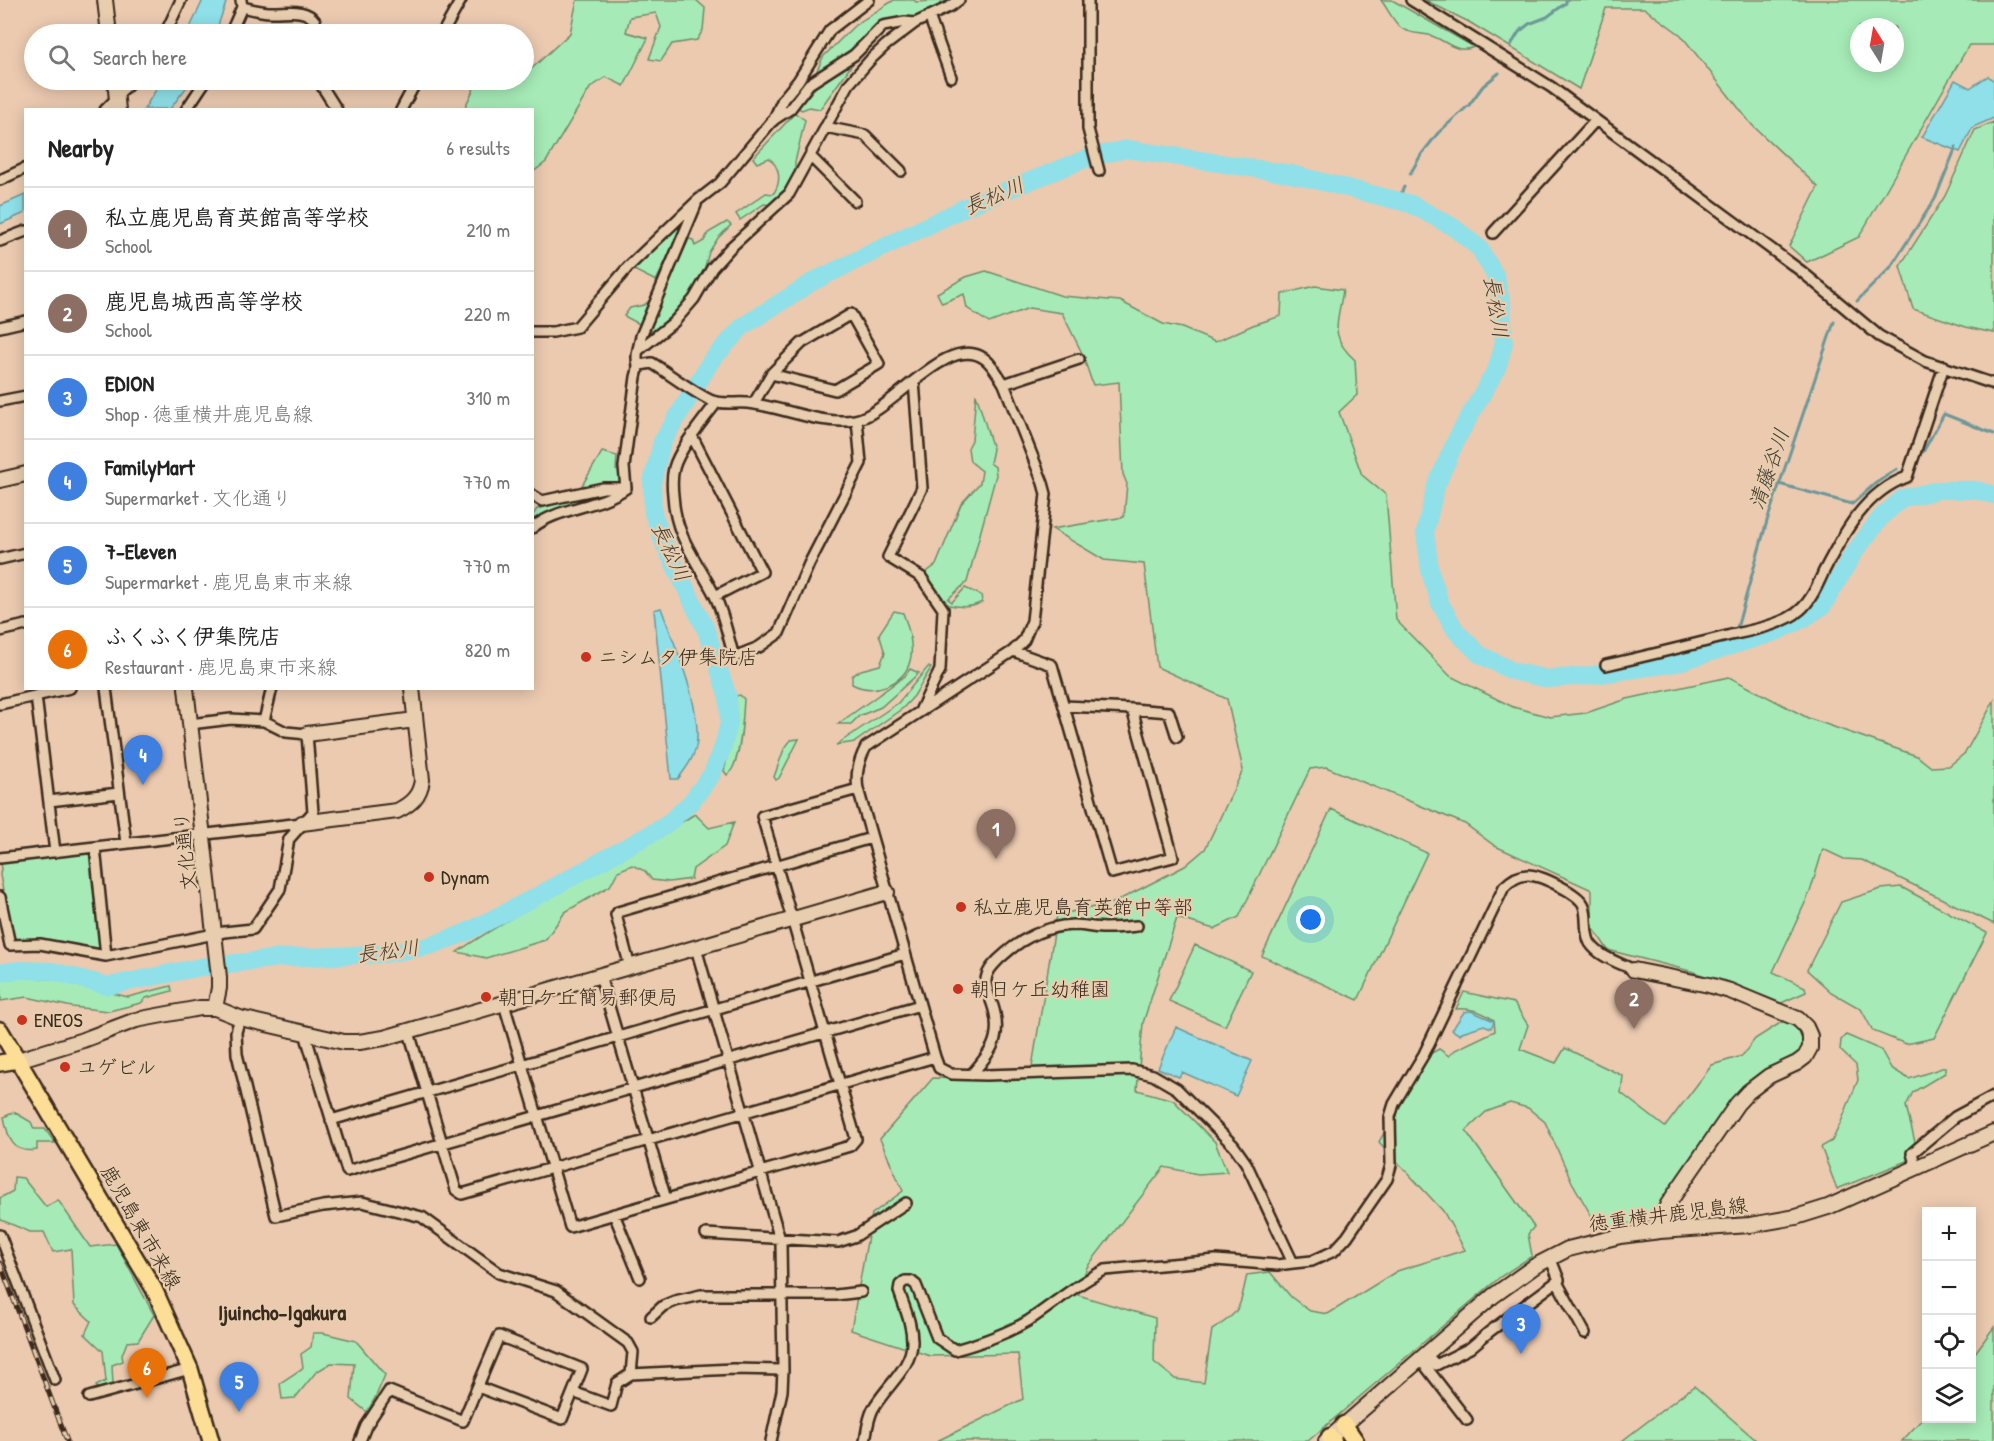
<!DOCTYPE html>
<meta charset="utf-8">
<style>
body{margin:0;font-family:"Patrick Hand","Klee One",sans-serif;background:#f2f2f2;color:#222}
.controls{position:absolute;right:18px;bottom:18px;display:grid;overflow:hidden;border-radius:0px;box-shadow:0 3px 15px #0003}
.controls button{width:54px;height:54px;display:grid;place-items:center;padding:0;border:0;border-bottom:2px solid #e0e0e0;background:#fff;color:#222;font:30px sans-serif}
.compass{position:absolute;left:1850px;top:18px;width:54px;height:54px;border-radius:50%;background:#fff;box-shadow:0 3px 15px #0003;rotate:349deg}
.you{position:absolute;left:1311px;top:920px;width:21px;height:21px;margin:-15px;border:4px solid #fff;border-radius:50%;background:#1a73e8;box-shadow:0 0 0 9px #1a73e833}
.badge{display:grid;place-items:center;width:39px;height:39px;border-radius:50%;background:#d93025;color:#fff;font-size:20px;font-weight:700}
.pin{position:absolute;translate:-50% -50px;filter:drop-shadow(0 2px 3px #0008)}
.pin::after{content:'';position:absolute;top:32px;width:21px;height:18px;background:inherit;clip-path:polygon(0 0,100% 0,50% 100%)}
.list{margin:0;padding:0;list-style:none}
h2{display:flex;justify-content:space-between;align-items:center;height:78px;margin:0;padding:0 24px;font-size:26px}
h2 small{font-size:20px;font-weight:400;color:#767676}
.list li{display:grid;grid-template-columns:39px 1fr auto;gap:18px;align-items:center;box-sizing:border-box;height:84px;padding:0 24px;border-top:2px solid #e0e0e0}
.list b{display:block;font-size:22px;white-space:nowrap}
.list p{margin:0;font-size:20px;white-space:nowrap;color:#767676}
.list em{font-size:20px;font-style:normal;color:#767676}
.icon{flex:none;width:33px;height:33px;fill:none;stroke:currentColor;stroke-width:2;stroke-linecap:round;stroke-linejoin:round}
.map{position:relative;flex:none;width:1994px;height:1441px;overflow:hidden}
.search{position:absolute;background:#fff;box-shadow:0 3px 15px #0003;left:24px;top:24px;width:510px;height:66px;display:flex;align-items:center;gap:15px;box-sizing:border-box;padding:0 21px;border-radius:33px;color:#767676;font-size:22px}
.panel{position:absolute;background:#fff;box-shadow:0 3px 15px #0003;left:24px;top:108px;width:510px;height:582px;border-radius:0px}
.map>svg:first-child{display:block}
.green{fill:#a6ebb7;stroke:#708a6a;stroke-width:1.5;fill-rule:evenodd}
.water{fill:#8fe0e9;stroke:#6d9798;stroke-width:1.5}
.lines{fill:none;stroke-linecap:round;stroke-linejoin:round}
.stream{stroke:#6d9798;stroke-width:3}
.river{stroke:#8fe0e9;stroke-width:18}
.street-casing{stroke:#3b2a1e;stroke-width:14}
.secondary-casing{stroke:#3b2a1e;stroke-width:18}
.primary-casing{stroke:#3b2a1e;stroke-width:20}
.highway-casing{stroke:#3b2a1e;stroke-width:21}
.street{stroke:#e8cdaf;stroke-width:9}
.secondary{stroke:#e8cdaf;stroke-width:14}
.primary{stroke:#fdde96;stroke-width:15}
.highway{stroke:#fdde96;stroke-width:16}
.rail-casing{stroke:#3b2a1e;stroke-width:5}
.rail{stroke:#e8cdaf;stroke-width:3;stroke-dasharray:9;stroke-linecap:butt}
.poi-dot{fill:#c8321e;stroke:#e8cdaf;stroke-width:2}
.labels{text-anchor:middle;stroke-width:4.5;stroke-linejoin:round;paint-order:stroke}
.poi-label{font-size:20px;fill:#3b2a1e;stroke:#e8cdaf;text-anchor:start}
.street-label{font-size:20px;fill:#3b2a1e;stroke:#e8cdaf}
.water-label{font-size:21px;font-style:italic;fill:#433c32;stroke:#e8cdaf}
.quarter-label{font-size:22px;font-weight:bold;fill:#3b2a1e;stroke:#e8cdaf}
</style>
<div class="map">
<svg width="1994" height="1441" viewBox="0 0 1994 1441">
<rect width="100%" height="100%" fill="#ebcab0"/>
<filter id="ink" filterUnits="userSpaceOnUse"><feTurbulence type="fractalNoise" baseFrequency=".0167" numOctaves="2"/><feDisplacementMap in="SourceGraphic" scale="12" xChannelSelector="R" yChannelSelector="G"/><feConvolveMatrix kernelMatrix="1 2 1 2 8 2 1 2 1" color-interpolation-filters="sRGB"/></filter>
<g filter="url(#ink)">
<path class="green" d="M577,0H696L705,8L703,30L697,40L672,44L661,61L649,59L661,27L656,13L630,17L626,32L648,38L624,86L606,77L590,88L546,162L533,172L532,110L464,109L478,80H524V72L527,73L570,33Z
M894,0H914L916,2L951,0C929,17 905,19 879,21L848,55L815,75L823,57L855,25Z
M1381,0H1392L1474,47C1456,55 1445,39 1429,35C1420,33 1409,34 1401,28C1393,21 1387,8 1381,0Z
M1425,0H1994V45H1969L1859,237L1807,262L1789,246L1818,187L1752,125L1681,35L1644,8H1606L1579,89L1469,22ZM1859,27H1895V63H1859Z
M856,59L820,109L809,107L802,110L798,108L819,83Z
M795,113L805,120L795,162V173L790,186L773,205L764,204L740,220L736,214L766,193L773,194C782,182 780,167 769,158L757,163L753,158Z
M1994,122V333L1966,327L1913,309L1900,266L1945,196L1975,130Z
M687,216L656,281L632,269Z
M727,222L731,225L718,238L709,252L704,270L691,295L654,333L649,329L624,316L630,308L644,305L668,285L689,239L693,240L695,246L704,241L708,233Z
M986,271L1062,296L1120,301L1163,324L1182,328L1215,342L1253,325L1281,316L1282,294L1315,286L1343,290C1338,323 1328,336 1355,360L1357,395L1339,412L1362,475L1386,495L1396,620L1450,676L1513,707L1550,717L1586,713L1627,699L1729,677L1808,718L1917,756L1931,767L1949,766L1965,753L1994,701V924L1862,860L1844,859L1823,849L1810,892L1773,972L1805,987L1806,992L1779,1004L1694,972L1608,950L1592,926V890L1495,846L1465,824L1326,767L1310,769L1239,917L1214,929L1177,918L1143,1023L1137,1090L1173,1100L1215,1142L1227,1172L1198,1174L1164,1167L1087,1267L1078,1295L1155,1318L1154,1362L1175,1379L1204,1383L1212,1330C1242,1311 1239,1309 1247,1275L1270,1272L1291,1297L1310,1311L1328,1314L1397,1271L1465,1250L1443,1211L1379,1142L1428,1055L1439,1049L1449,1056L1455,1050L1495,1031L1494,1020C1481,1011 1471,1008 1456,1009L1464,992L1514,1003L1528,1025L1520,1049L1556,1063L1565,1048L1623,1076L1621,1093L1665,1127L1712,1065L1742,1056L1755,1039L1785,1020L1799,1031L1803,1042L1799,1053L1749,1083L1734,1097L1694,1155L1654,1219L1599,1229L1572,1182L1545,1122L1528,1108L1510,1103L1486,1112L1466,1131L1534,1227L1528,1234L1532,1256L1500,1277L1308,1441H937L1023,1399L1018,1354L930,1356L851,1330L872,1214L903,1191L880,1139L933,1078L986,1080L1030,1079L1057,915L1113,903L1185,866L1205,849L1243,770L1227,699L1157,667L1144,564L1104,560L1052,529L1124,517L1127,484L1123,474L1119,382L1093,385L1082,353L1062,313L1029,308L989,323L967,308L964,294L942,303L937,293L966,277Z
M976,394L993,449L990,463L995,467L996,475L967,582L948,599L952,602L965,588L981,595L982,602C970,609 959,607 945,604L924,574L936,565L961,504L980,483L982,471L970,461L968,448L972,440Z
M602,452L617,456L616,470L621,472L622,485L603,483L581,487Z
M592,495L594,500L540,517L533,522V515L537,509Z
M894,611L903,613C908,626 914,647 910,661C904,685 873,695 852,684V676L861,670L880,665L885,653L879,634Z
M928,667L931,668L914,696L903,708L855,742L836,745L898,703Z
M910,669L919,673L881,707L859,716L851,724H838L905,676Z
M740,695L744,699C743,716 741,766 727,775L724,771C730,747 735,723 732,697Z
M799,739L779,778L776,780L774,777L784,749L791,740Z
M1331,809L1427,853L1358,1000L1262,956Z
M695,814L709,828L734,822L725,846L693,869L691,879L669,882L652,880L645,871L632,865L618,871L610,886L565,912L545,940L486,958L457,952C511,916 567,887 624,856C648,843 672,828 695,814Z
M88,853L91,856L101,947L97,949L43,939L16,941L12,939L0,875L2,862Z
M1901,887L1987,933L1934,1038L1906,1044L1873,1031L1861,1009L1831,992L1807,970L1841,902L1881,889Z
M1195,945L1251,971L1225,1026L1169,1001Z
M26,977L58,980L128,997L171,986L172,991L146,998L141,1003L109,1011L72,1007L27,997L1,1001L0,979Z
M1846,1035L1881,1050L1891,1068L1909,1079L1945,1067V1073L1913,1092L1906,1106L1915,1142L1907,1150L1909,1160L1837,1189L1821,1147L1832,1141L1841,1122L1858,1080L1856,1065L1840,1050L1841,1040Z
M14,1112L31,1122L34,1129H45L55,1143H37V1150C12,1154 8,1138 4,1117Z
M14,1177L23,1178L46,1207L58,1200L90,1247L116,1244L154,1315L138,1341L127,1342L122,1355L123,1361L112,1365L113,1386L101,1391L96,1386L106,1381L103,1351L85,1334L91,1321L74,1305L71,1249L53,1252L44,1232H30L1,1220L0,1217V1198L13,1191Z
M1994,1327V1441H1902L1926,1415V1418H1972V1357Z
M313,1333H323L356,1341L385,1375L376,1396L367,1412L351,1399L354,1364L331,1363L316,1372L295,1398L282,1399L280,1383L303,1368L301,1354L311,1347Z
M1694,1386L1757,1441H1622Z"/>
<path class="water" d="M203,0H227L215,34H187Z
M1988,76L1994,81V118L1973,127L1960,152L1922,137L1955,80L1970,88Z
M162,80H192L170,109H144Z
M25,195V213L0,224V206Z
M661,608C674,643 699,701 697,738C697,754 687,767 678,779H671L654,610Z
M1471,1011L1494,1021L1491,1028L1484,1025L1462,1032L1460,1035L1452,1030L1464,1012Z
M1176,1027L1252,1061L1236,1096L1182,1072L1179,1077L1158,1068Z"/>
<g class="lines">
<path class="stream" d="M1511,45L1519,32L1529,24L1547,17L1566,3V0
M1410,174L1421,155L1438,133L1469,105L1483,86L1499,73
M1398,200L1404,187
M1857,301L1890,268L1935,199L1956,147
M1923,452L1944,414L1994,434
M1779,484L1852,504L1876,483L1897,469
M1737,628L1767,521L1834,322"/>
<path class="river" d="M0,973L20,970L52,971L108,986L201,967L280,958L385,954L429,946L465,933L543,893L665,826L691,802L712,774L723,747L729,723L728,697L706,630L664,543L653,513L652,483L662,442L711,361L743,326L814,281L970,205L1090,157L1127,149L1291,174L1411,204L1453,227L1479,248L1495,275L1502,304L1504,343L1497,368L1457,438L1436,486L1425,532L1430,571L1440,603L1456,631L1479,654L1512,671L1548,679L1586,676L1676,663L1776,632L1803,619L1823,606L1853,554L1882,516L1903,498L1939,490H1975L1994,495"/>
<defs>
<path id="street" d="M1088,0V129L1099,171
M1411,0L1551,87L1801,271L1879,336L1925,361L1994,384
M242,7C251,9 261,12 270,12C286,13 305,7 315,21L313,34
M929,16L951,77
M165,34L181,0
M230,34L242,7L241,0
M442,34L461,0
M318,80L337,110
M117,95L134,80
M105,110L117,98
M186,110L206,80
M401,110L417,80
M773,121L783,99L798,81L830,30L869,0
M825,127L865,135L901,171
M811,157L855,201
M0,180L26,168
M1493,233L1596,120
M0,241L26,231
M0,327L26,321
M532,332H553L577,327L628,267L698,200L720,183L772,121L790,109L809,84L854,55L883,26L905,22L915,23
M640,349L674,322L694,299L712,268L730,248L789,194L849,84L871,59L886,45L915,23L951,6L959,0
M914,381L922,488L888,557L921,577L943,609L940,670L921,709
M1004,384L1079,359
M0,401L26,396
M717,402C705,418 679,449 674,468C672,476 672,486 673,495C675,537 697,560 715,596C724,615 728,637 734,657L759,647L779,633L809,564L861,463L857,420
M754,403L771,374L802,343L851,314L879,364L835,390L771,374
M692,436L762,572L715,596
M626,488L624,467L636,377C640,365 637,367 637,357C637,350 640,343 641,336L696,205
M532,495L542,501L603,488H626
M532,528C558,507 598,508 626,488
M0,559L26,553
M0,631L26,625
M1013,651L1052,665L1112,873L1173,857L1132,709L1064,706
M1606,665C1646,656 1687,646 1727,636C1748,631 1784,625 1800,610C1811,601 1818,584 1824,571C1843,534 1865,492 1907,477L1944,366
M106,688L126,843
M36,696L55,852
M0,704L70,688
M1132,709L1169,712L1177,737
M190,724L231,719L264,721L272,688
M49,801L119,793
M95,847L106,956
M0,858L302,823
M0,897L10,945L40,944L106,956L224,932L253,929L280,889L289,839L313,812L307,734L286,732L264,721
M696,948L781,1243L783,1370L782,1391L771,1441
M630,967L616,915L618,912L871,838
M600,976L666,1199
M504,1004L570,1227L850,1146L856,1139L762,816L858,789
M240,1018L236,1032L237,1054L276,1216L323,1206L362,1202L422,1217L499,1273L556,1291L628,1343L633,1352L631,1374
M409,1032L456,1190L462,1194L935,1057L858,789C855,773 859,760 866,747L1013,651L1024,640L1032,621L1046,494L1043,483L1004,384C999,376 993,365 985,359C947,331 891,414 855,420C821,426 781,406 747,403C736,402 720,405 710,400C690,390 671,375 652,363L640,365
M307,1034V1040L347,1171L920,1005
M935,1057L939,1068L951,1074L986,1075L1132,1070L1153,1075L1177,1089L1234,1146L1246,1163L1293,1263
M971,1075C988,1055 1001,1042 995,1014C993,1003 987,993 986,983C985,973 993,965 999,959C1019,940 1045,926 1073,925C1084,925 1094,928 1105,928C1116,928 1127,927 1137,926
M331,1120L905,954
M1916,1168L1912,1153L1955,1117L1994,1096
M614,1214L640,1278
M706,1234L838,1242L856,1236L906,1203
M0,1235L55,1380
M1557,1282L1585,1333
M651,1317L663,1306L675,1301L701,1295H836L861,1292
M1426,1354L1436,1365L1470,1348L1489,1332L1559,1280L1550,1257
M1420,1359L1467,1420
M478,1387L562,1419L573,1392L611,1406L617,1383L631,1374L733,1369L783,1370
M89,1397L190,1369
M360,1441L366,1426L389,1391L463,1421L499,1336L582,1369L573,1392
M865,1441C867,1430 868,1419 873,1409C885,1387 913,1367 912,1341C912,1323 904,1307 899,1291L900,1285L905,1281H911L916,1285L937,1338L955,1350C980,1343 1006,1334 1028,1321C1054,1304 1077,1283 1105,1270L1216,1260L1277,1265L1293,1263L1312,1261L1334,1251L1347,1237L1387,1179L1391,1165L1390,1117L1394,1104L1424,1054L1504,887C1511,880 1518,875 1528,875C1541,875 1580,894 1584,906C1588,918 1584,932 1590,943C1599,957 1620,963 1634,970"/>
<path id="secondary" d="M105,0L109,34
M115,80L118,110
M0,480L26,474
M186,688L219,977V988L215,1008
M307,734L415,720
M302,823L397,811C411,804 420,796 422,780L412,688
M1634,970L1709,985L1730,991L1798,1019L1806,1027L1810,1036V1048L1805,1057L1797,1063L1769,1076L1748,1092L1737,1104L1668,1204L1662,1217L1660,1231
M18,1060L83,1040L136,1020L200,1008H215L240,1018L344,1042H359L384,1038L887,892
M1326,1441L1493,1296L1535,1266L1568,1249L1620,1236L1660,1231L1750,1225L1796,1217L1828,1207L1994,1133"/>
<path id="primary" d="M0,1030L154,1289L190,1369L211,1441
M0,1063L18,1060"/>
<path id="highway" d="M1344,1425L1355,1441
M1330,1437L1333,1441"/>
</defs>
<use href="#street" class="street-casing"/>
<use href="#secondary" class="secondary-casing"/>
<use href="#primary" class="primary-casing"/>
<use href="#highway" class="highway-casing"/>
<use href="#street" class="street"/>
<use href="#secondary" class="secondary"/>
<use href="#primary" class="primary"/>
<use href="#highway" class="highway"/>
<defs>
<path id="rail" d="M0,1263L67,1441"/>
</defs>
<use href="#rail" class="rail-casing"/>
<use href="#rail" class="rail"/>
</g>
</g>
<g class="poi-dot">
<circle cx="586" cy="657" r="6"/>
<circle cx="429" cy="877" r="6"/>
<circle cx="961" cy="907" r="6"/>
<circle cx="958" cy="989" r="6"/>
<circle cx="486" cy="997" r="6"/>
<circle cx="22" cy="1020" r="6"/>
<circle cx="65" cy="1067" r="6"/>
</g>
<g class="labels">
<g class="poi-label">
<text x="598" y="664">ニシムタ伊集院店</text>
<text x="441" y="884">Dynam</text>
<text x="973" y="914">私立鹿児島育英館中等部</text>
<text x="970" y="996">朝日ケ丘幼稚園</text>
<text x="498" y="1004">朝日ケ丘簡易郵便局</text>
<text x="34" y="1027">ENEOS</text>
<text x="77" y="1074">ユゲビル</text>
</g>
<g class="street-label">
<text transform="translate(185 851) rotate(-96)" y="7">文化通り</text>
<text transform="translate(1668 1214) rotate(-7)" y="7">徳重横井鹿児島線</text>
<text transform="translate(141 1227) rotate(60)" y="7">鹿児島東市来線</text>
</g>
<g class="water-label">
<text transform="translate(994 196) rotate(-23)" y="7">長松川</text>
<text transform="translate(1496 307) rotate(81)" y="7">長松川</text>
<text transform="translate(1769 469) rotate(-71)" y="7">清藤谷川</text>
<text transform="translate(671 552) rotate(65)" y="7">長松川</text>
<text transform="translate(388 951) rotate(-7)" y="7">長松川</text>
</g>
<g class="quarter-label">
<text x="282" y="1320">Ijuincho-Igakura</text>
</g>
</g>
</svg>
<div class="controls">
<button>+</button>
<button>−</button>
<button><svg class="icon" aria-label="locate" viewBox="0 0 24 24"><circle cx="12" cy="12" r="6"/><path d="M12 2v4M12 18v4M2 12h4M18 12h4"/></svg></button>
<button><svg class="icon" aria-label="layers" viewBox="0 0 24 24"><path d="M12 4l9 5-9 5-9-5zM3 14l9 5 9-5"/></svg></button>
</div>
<svg class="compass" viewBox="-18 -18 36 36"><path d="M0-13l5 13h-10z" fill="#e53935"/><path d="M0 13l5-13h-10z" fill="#767676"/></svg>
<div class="you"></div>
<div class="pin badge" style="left:996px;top:859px;background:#8d6e63">1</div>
<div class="pin badge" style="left:1634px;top:1029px;background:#8d6e63">2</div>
<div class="pin badge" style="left:1521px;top:1354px;background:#3f7fe0">3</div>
<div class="pin badge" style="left:143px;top:785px;background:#3f7fe0">4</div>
<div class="pin badge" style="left:239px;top:1412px;background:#3f7fe0">5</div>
<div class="pin badge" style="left:147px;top:1398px;background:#e8710a">6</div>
<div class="search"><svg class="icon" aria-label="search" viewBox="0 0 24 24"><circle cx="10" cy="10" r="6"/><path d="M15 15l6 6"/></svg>Search here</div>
<section class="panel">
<h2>Nearby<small>6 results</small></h2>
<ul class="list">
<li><span class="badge" style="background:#8d6e63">1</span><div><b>私立鹿児島育英館高等学校</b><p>School</p></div><em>210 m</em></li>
<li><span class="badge" style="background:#8d6e63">2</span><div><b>鹿児島城西高等学校</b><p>School</p></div><em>220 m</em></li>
<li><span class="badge" style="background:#3f7fe0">3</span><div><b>EDION</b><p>Shop · 徳重横井鹿児島線</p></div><em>310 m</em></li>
<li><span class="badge" style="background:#3f7fe0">4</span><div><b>FamilyMart</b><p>Supermarket · 文化通り</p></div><em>770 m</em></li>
<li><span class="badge" style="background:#3f7fe0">5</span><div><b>7-Eleven</b><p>Supermarket · 鹿児島東市来線</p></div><em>770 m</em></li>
<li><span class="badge" style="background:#e8710a">6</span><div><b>ふくふく伊集院店</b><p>Restaurant · 鹿児島東市来線</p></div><em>820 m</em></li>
</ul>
</section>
</div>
